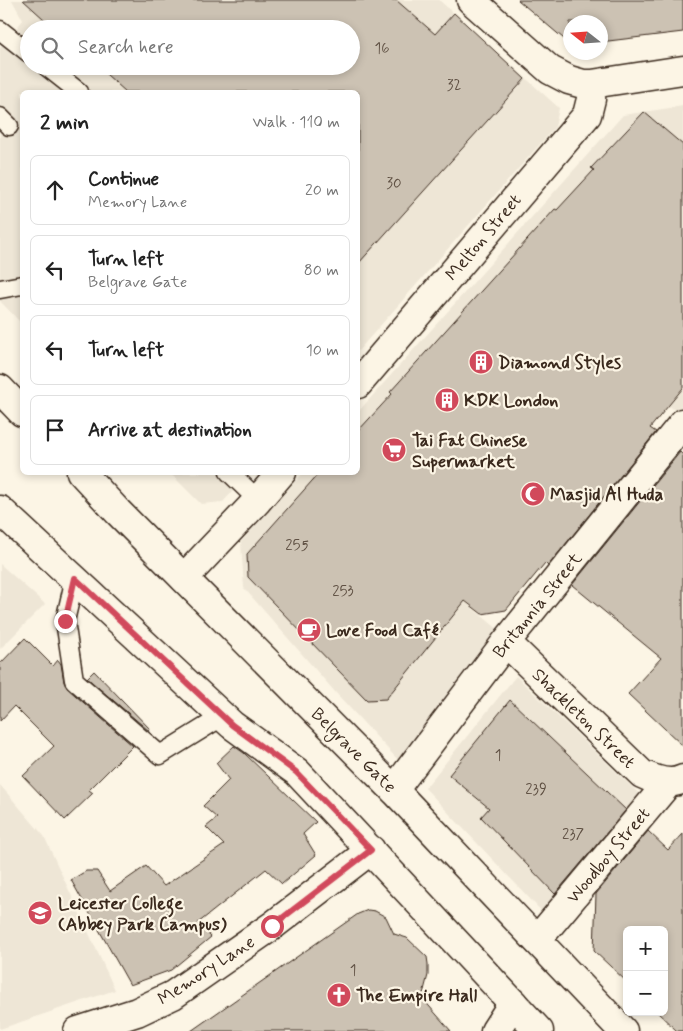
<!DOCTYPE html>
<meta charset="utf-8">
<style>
body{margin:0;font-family:Mynerve,sans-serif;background:#f2f2f2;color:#222}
.controls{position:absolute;right:15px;bottom:15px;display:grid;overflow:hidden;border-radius:8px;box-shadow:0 2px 8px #0003}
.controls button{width:45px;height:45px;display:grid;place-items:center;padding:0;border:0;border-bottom:1px solid #e0e0e0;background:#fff;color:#222;font:25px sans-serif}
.compass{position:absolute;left:563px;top:15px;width:45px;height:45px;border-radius:50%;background:#fff;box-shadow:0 2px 8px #0003;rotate:287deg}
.stop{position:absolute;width:15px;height:15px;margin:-11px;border:4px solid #d1495b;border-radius:50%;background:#fff}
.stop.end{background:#d1495b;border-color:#fff;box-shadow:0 1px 5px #0008}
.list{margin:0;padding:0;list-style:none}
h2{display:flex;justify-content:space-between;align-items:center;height:65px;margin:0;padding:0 20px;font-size:21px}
h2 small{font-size:16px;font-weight:400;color:#767676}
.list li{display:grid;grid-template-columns:32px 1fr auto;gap:15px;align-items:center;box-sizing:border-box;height:70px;margin:0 10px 10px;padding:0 10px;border:1px solid #e0e0e0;border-radius:8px}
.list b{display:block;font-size:19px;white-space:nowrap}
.list p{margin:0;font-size:16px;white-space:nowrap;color:#767676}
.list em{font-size:16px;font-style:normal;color:#767676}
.icon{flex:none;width:28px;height:28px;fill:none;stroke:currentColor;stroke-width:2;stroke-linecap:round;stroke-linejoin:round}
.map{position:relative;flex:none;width:683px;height:1031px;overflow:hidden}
.search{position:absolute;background:#fff;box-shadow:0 2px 8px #0003;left:20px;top:20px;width:340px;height:55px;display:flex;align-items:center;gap:12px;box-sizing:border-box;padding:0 18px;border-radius:28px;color:#767676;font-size:19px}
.panel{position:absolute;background:#fff;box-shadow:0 2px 8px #0003;left:20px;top:90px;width:340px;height:385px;border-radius:8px}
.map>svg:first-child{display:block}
.built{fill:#eee6d6;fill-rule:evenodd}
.building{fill:#ccc2b3;stroke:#3b2a1e}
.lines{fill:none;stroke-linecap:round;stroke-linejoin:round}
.lane-casing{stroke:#3b2a1e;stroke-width:21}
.street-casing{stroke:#3b2a1e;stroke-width:31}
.primary-casing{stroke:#3b2a1e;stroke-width:31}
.lane{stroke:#fcf5e5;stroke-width:18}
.street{stroke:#fcf5e5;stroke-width:28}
.primary{stroke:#fcf5e5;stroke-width:28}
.route{stroke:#d1495b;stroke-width:6}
.labels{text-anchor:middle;stroke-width:4.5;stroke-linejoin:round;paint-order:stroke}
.number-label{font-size:15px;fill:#5f5043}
.street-label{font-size:18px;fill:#3b2a1e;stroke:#fcf5e5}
.poi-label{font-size:18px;font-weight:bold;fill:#3b2a1e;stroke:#fcf5e5;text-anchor:start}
</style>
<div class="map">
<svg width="683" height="1031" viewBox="0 0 683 1031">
<rect width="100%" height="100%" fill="#fcf5e5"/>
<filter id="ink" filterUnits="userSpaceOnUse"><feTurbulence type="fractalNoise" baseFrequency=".02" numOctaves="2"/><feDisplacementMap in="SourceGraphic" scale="10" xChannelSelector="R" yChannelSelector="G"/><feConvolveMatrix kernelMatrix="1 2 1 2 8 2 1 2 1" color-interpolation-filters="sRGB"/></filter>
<g filter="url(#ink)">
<path class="built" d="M12,0H439L559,108L555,127L358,351V92H22V324L0,301V48L23,20ZM29,29H351V66H29Z
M683,106V407L678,413L580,333L398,547L499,630L399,761L336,693L244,588L241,542L303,473L358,472V412L623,115Z
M170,473H249L223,502L201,504Z
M0,564L45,604L0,649Z
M516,676L656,810L549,919L425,788Z
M0,785L44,836L115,990L0,1029Z"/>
<path class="building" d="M23,0H396L435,34L454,13L525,79L358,264V92H126L97,66H351V29H55Z
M518,0H683V32L600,42V22H570V44Z
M644,112L683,145V388L650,428L656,432L548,566L545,563L506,610L482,614L465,601L386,699L367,700L248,577L247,554L320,472H358V431L392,394L390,392L555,209L557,210L594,170L591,168Z
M680,452L683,455V746L628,694L661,658L572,585Z
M25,638L53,666L58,660L61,664L64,682L67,688L133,746L89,790L93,793L65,820L23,776L54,746L14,706L0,721V664Z
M94,671L150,729L149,731L87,678Z
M510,700L626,810L555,894L481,817L489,808L449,775Z
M234,746L244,753L316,822L303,834L316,855L282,884L266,869L198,923L211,937L171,970L130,985L71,880L86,871H97L110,891L146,866L164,886L224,845L206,827L217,818L203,806L229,780L216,763Z
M648,831L668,850L683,834V1031H677L657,1012H664V930H627V982L594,951L596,894Z
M368,910L375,911L386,917L394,934L407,938L427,957L428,964V975L422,998L451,1031H191L358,914Z"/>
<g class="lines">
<defs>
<path id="lane" d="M0,30L29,53
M46,66L79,92
M0,117L9,126
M0,289L22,285
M229,472L258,500
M75,578L65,621L74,680L160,755L223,716"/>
<path id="street" d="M471,0L550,70L569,80L583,84H592L683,70
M358,384L587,115L591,99L592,84
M184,578L258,500L282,472
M506,642L642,774C655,780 670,786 683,779
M394,790L506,642L683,423
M537,940L669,782
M78,1031L137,1012L173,995L272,926L371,850
M495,1031L513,1003"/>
<path id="primary" d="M0,389L22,412
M81,472L118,512L394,790L623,1031
M0,510L232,725L297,772L539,1031"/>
</defs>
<use href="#lane" class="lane-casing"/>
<use href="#street" class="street-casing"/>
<use href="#primary" class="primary-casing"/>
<use href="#lane" class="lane"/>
<use href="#street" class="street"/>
<use href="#primary" class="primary"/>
</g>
</g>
<g class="lines" filter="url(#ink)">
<path class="route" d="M65,621L75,578L232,725L296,772L371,850L272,926"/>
</g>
<defs>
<symbol id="building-disc" viewBox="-11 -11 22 22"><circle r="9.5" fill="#d1495b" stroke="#fcf5e5"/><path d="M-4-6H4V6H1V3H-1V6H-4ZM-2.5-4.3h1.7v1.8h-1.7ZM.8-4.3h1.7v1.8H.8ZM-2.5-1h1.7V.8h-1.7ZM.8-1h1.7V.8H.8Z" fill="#fff"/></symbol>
<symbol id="supermarket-disc" viewBox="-11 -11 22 22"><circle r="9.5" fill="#d1495b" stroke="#fcf5e5"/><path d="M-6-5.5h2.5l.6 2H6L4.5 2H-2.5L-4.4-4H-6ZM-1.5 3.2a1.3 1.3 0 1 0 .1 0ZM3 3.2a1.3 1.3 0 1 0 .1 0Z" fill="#fff"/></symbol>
<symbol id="mosque-disc" viewBox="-11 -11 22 22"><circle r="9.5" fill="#d1495b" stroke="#fcf5e5"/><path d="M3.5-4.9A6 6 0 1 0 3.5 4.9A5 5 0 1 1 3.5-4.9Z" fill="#fff"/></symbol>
<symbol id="cafe-disc" viewBox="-11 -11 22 22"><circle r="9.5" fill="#d1495b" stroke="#fcf5e5"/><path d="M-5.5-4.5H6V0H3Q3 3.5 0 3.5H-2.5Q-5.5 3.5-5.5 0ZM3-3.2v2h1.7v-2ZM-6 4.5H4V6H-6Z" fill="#fff"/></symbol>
<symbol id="university-disc" viewBox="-11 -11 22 22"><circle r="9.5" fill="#d1495b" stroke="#fcf5e5"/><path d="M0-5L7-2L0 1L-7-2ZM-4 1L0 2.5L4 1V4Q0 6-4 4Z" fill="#fff"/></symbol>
<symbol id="church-disc" viewBox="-11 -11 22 22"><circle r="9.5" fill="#d1495b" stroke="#fcf5e5"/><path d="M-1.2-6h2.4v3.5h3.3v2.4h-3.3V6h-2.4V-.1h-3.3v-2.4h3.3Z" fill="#fff"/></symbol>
</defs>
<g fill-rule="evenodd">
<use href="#building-disc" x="467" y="348" width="28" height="28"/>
<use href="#building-disc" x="433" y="386" width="28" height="28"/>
<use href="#supermarket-disc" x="380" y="436" width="28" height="28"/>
<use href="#mosque-disc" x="519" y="480" width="28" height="28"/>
<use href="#cafe-disc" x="295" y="616" width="28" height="28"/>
<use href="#university-disc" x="26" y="899" width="28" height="28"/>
<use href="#church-disc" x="325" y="981" width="28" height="28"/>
</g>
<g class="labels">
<g class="number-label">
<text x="382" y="53">16</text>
<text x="454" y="90">32</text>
<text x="394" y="188">30</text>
<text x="297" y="550">255</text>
<text x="343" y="596">253</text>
<text x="498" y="760">1</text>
<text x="536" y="794">239</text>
<text x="573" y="839">237</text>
<text x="353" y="975">1</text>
</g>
<g class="street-label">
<text transform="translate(483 237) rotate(-50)" y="6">Melton Street</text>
<text transform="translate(537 605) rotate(-51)" y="6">Britannia Street</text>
<text transform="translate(584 718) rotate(44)" y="6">Shackleton Street</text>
<text transform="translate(354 750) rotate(45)" y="6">Belgrave Gate</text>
<text transform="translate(608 855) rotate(-50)" y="6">Woodboy Street</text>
<text transform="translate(206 970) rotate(-33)" y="6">Memory Lane</text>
</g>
<g class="poi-label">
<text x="498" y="368">Diamond Styles</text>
<text x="464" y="406">KDK London</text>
<text x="412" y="446">Tai Fat Chinese<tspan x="412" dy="21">Supermarket</tspan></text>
<text x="550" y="500">Masjid Al Huda</text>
<text x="326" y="636">Love Food Café</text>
<text x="58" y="909">Leicester College<tspan x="58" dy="21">(Abbey Park Campus)</tspan></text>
<text x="356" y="1001">The Empire Hall</text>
</g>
</g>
</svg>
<div class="controls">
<button>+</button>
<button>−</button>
</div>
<svg class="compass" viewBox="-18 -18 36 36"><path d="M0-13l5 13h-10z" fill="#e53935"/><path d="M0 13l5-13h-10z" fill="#767676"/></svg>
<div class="stop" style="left:272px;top:926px"></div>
<div class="stop end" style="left:65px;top:621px"></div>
<div class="search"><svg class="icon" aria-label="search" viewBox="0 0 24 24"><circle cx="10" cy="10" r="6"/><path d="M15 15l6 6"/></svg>Search here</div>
<section class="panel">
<h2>2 min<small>Walk · 110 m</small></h2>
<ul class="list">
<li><svg class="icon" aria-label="ahead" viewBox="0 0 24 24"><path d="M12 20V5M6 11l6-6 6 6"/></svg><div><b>Continue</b><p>Memory Lane</p></div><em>20 m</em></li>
<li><svg class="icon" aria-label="left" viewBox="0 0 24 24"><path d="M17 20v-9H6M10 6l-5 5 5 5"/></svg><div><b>Turn left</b><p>Belgrave Gate</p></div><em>80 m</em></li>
<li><svg class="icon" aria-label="left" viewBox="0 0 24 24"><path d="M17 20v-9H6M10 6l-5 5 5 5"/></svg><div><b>Turn left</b></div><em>10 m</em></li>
<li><svg class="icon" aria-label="arrive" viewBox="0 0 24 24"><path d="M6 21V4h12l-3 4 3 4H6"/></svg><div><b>Arrive at destination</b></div></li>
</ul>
</section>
</div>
